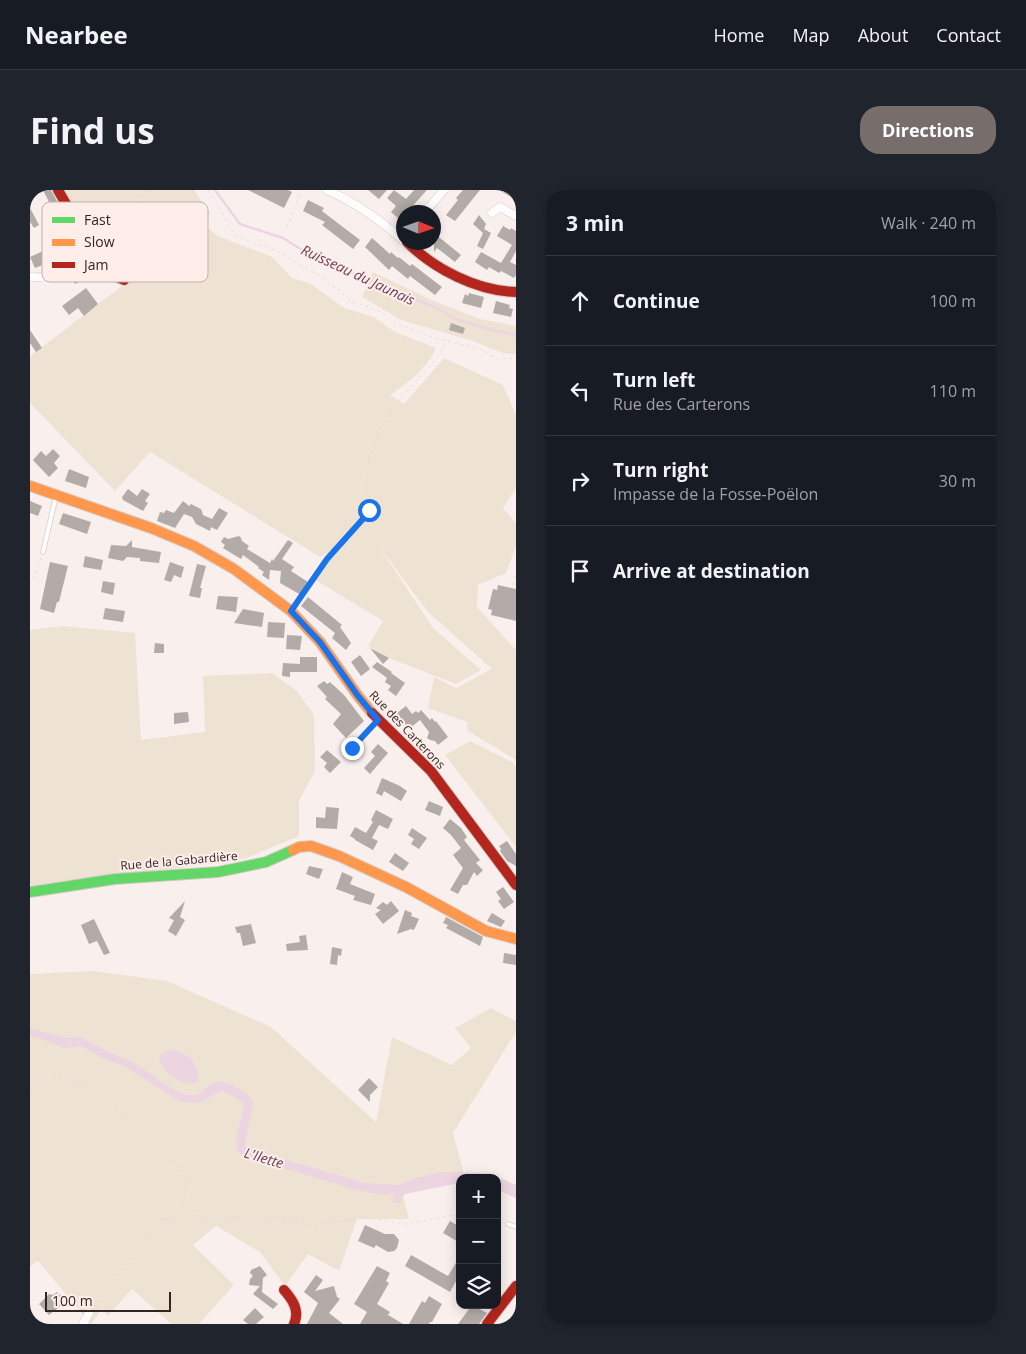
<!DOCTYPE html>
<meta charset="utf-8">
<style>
body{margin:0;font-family:"Open Sans",sans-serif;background:#20242c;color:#f1f3f6}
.controls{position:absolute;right:15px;bottom:15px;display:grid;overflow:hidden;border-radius:10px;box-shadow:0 2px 12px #0003}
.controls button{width:45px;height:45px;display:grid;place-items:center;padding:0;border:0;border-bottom:1px solid #363941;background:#171b24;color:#f1f3f6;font:25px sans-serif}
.compass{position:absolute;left:366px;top:15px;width:45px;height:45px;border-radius:50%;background:#171b24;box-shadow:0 2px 12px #0003;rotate:92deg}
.scale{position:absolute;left:15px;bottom:12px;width:126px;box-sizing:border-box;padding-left:5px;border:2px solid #312624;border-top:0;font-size:14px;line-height:18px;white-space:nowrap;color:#312624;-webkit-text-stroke:4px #feede9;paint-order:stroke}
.stop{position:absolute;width:15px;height:15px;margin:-11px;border:4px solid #1a73e8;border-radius:50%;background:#fff}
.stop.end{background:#1a73e8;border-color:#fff;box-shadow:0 1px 5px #0008}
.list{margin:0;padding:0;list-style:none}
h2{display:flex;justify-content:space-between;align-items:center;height:65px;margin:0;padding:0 20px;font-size:21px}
h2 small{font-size:16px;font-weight:400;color:#9ea1a6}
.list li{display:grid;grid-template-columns:32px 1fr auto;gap:15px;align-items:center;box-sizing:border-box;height:90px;padding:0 20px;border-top:1px solid #363941}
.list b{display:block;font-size:19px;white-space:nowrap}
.list p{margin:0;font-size:16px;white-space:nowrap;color:#9ea1a6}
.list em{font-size:16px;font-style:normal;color:#9ea1a6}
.icon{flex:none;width:28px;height:28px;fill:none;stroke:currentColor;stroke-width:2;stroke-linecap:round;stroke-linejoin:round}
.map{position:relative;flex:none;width:486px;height:1134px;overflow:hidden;border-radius:20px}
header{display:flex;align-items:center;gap:30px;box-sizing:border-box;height:70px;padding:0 25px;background:#171b24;border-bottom:1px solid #363941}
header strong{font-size:24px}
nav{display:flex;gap:28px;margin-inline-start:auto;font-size:18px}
.intro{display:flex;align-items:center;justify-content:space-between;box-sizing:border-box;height:120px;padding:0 30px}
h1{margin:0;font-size:35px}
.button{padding:12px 22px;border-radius:20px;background:#776d6b;color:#fff;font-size:18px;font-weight:700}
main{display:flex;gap:30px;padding:0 30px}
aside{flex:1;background:#171b24;border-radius:20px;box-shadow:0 2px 12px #0003}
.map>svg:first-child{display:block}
.green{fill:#eee3d3}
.water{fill:#ecd5e1}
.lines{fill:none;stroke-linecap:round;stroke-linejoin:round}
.stream{stroke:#ecd5e1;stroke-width:2.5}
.building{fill:#b3aba7}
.lane-casing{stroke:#d6cdcb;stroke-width:5.5}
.street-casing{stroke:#d6cdcb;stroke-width:9}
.fast-casing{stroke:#d6cdcb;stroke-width:12}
.slow-casing{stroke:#d6cdcb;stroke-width:12}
.jam-casing{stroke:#d6cdcb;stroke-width:12}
.path{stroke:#e0dddc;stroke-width:1;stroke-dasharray:2.5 4;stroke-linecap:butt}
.lane{stroke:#fefdfc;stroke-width:4}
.street{stroke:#fefdfc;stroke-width:8}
.fast{stroke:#63d668;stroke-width:10}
.slow{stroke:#ff974d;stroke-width:10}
.jam{stroke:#b3261e;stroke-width:10}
.route{stroke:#1a73e8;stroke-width:6}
.labels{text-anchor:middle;stroke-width:4;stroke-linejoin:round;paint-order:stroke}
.street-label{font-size:12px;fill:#312624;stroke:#feede9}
.water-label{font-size:14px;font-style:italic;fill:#6a405b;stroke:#feede9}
.key{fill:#feede9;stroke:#c0b1ae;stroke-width:1}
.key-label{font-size:14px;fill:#312624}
</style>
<header>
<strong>Nearbee</strong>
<nav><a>Home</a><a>Map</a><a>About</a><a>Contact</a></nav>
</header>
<div class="intro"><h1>Find us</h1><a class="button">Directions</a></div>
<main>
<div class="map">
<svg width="486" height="1134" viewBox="0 0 486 1134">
<rect width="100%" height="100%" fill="#f9f0ee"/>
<path class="green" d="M31,0H164L180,23L172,33L188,46L242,67L262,88L281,94L314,118L344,127L365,142L406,158C396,180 379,192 360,205L374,214L414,168L473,195L486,225V298L473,318L486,333V356L476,383L448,395L447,417L486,460V570L438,541L437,532L398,518L404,487L426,498L462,479L398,422L348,355L403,438L451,480L426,494L359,468L338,456L353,431L282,388L301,362L290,367L120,262L85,301L0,213V166L100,90L71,73Z
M343,82L404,111L450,129L486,136V164L473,163L440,150L371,130L332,107Z
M32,436L105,443L111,550L175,542L173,486L242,483L266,500L284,525L285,581L269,611V646L217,668L149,678L60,688L0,697V440Z
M440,551L482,572L486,577V657L415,565Z
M63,781L137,791L241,837L346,932L362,847L422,875L441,858L425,838L461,818L486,831V842L423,943L434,984L371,997L379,1029H327L309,1081L278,1064L255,1096L230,1062L186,1036L163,1055L204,1095L169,1134H141L102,1099L78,1126L72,1119L61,1134L8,1071L0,1077V784Z"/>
<path class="water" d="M0,838L35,848L51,847L77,861L103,872L146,901L156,905H167L181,894L189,891C200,894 220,902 223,913L215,953L216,957L223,960L335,993L370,995L382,989L410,982L459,983L486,995V1008L467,1000V988H430V993L375,1004L371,1008V1013L363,1012L364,1003L352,1005L323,999L213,966C197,956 214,929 214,913L192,900L172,912L166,913L151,912L92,875L72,868L55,858L50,856L34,858L14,850L0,846Z
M138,860C155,859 172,874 168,892C153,899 133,883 129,869L132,863Z"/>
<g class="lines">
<path class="stream" d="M185,0L210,34L253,48L283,67L402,116L426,129L465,141L478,143L486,146"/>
</g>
<path class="building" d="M13,0H21L46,46L39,49L30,33L23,36L18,26L22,24L18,15L20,14Z
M218,0H258L262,2L254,18Z
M338,0H357L349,9Z
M364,0L376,9L384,0H397L377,22H373L368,28L361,22L366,16L357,8Z
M433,0H450L425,31L416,25L428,10L426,8Z
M469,0H486V10Z
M278,10L294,18L292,21L330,50L323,59L292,35L295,32L273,21Z
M0,18L9,35L4,38L0,32Z
M449,25L456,34L454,39L461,43L453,59L447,56L453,43L443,34Z
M473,36L480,40L481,38L486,41V61L480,72L486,75V85L484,88L471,81L469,83L459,77L457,80L445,72L451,62L471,73L482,55L467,46Z
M404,43L431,65L425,72L407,58L404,62Z
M342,48L360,64L361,62L368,68L369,67L380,76L382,74L412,97L405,105L380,86L378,89L362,76L359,80L335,57Z
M30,50L37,65L5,78L0,67L13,61V60Z
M47,79L53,90L45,94L39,84Z
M56,98L68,114L54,126L48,118L39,125L32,116Z
M439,103L454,107L451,118L432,113L435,104L438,106Z
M466,111L480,115L479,118L483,119L481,127L463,123Z
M421,133L435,138L433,144L419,140Z
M0,140L12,158L6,162L0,153Z
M23,259L30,266L24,273L28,278L19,287L3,270L11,261L16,266Z
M39,279L59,287L56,298L35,291Z
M98,299L107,306L112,299L120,304L115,311L118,313L113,321L93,310L92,307Z
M0,311L12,316L8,326L0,323Z
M153,311L159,316L161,314L171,319L173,325L182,329L189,318L198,323L187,340L181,337L180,341L166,334L162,327L154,324L145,338L127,331L130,322L134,323L136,320L144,323Z
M33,323L61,332L57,344L29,334Z
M209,346L211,348L212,351L219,356L217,359L240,373L242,369L243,371L258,350L263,353L252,369L264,377L261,381L278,392V395L271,405L250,393L251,381L240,380L239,390L232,385L234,382L228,378L229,377L213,365L211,369L193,358L195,355L191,352L194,347L198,349Z
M102,350V357L131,362L129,373L110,371V368L97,367L93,371L78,368L81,355L96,356Z
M55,366L73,370L71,380L53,377Z
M20,372L38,376L29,412H27L24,423L10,419Z
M140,372L154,377L151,388L144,385L141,392L134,390Z
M167,374L176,376L170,398H172L170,408L159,406Z
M73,391L85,393L83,405L71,402Z
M468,395L486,399V431L461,425L462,420L458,419L463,399L467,400Z
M188,406L208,407L206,422L186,419Z
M278,407L312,435L310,437L321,453L316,460L302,448L305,443L271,416Z
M75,418L95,421L93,432L73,429Z
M213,419L234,423L232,437L204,433Z
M238,432L255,433L254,448L237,447Z
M257,445L272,446L270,460L256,459Z
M125,453L134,454V463H124Z
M340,458L359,468L353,474Z
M330,465L340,479L331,486L321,472Z
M270,467H287V482H260V487L252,486L253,473L270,474Z
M347,472L362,482L361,483L375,493L366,506L358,500L361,496L355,492L357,488L342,477Z
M294,491L297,494L300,492L314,505L334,531L316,548L303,534L311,524L295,509L297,507L287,496Z
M376,516L382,524L386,521L388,523L391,520L400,530L402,528L405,532L406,531L418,547L408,555L405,551L400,550L397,548L399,542L390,530L379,539L367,523Z
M158,522L159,532L144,534V523Z
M348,554L358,563L340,584L334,578L345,566L341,562Z
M297,560L311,572L300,583L294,577L297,573L290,567Z
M352,588L370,596L377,601L371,611L354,601L352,606L346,603Z
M399,611L413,617L410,626L395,620Z
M296,617L309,618L307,639L286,638V627L295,628Z
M346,620L363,629L358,639L349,635L342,648L348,651L343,660L325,650V649L320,646L325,637L336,643L343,632L341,630Z
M420,629L431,638L437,647L434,650L450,670L446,673L453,680L447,686L444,682L437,695H433L428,704L420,700L433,678L423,665L431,658L421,645L413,638Z
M382,638L397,648L389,659L381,654L384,649L378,645Z
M477,651L486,664V676L477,671L470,661L471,659L469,656Z
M365,663L379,673L373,681L359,672Z
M279,676L293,679L289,689L276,684Z
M312,682L323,687L320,694L345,704L341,715L323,710L325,706L306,699Z
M473,697L484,712L474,719L468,711L471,709L466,702Z
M155,711L150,727L155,730L146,746L138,741L144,730L139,728Z
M361,711L369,721L353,734L345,724L351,720L346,718L353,712L357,715Z
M375,720L382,723L381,726L389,729L384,740L381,739L367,744Z
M462,723L475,731L471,737L457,731Z
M416,727L453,747L450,756L416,738L418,735L413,733Z
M64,729L80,763L74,765L67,751L59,754L51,735Z
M221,734L226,753L213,756L210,743H207L205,737Z
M276,745L278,760L257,761L256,754L270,752L269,746Z
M302,757L312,759L311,766L308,765L307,775L300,774Z
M474,763L486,765V775L473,773Z
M339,888L348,897L340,905V912L328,900Z
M420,1031L430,1037V1053L413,1043Z
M335,1035L355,1044H364L369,1050L367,1058L364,1061L358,1062L346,1055L344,1058L328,1051Z
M381,1065L418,1086L430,1066V1084L420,1102L375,1076Z
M230,1076L237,1085L233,1088L232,1102L248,1114L243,1119L223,1104L230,1096L219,1095L220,1089L223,1086L220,1083L221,1080Z
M347,1076L360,1083L356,1091L359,1093L347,1114L360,1122L358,1125L373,1134H330L337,1122L324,1114Z
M286,1085L293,1090L285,1101L304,1096L307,1107L310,1109L299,1123L313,1134H277L288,1113L274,1102Z
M27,1102L35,1110L31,1114L32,1115L19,1125L9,1114L19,1104L23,1105Z
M399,1106L412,1114L402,1132H400L399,1134H379L392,1111L395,1113Z
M442,1115L457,1123L449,1134H428Z
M225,1118L234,1127L226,1134H218L213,1130Z"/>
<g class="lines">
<defs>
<path id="lane" d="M13,362L26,306
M320,560L347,531
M478,1034L486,1037"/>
<path id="street" d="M297,0C325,12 350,30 373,50
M395,22L414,0
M462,23L470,17L486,26
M0,87C24,89 36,79 56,67
M53,1134L59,1123"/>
<path id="fast" d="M0,702L85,689L188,682L236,672L263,660"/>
<path id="slow" d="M0,296L121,338L164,356L204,379L261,421L290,452L328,506L342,523
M263,660L269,657L281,656L309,666L376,697L456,741L486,749"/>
<path id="jam" d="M28,0L56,49L59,57L56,67L68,79L94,90
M377,52C404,79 447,101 486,102
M342,523L401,581L486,695
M254,1100C263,1110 270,1121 264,1134
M457,1134L486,1096"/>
</defs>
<use href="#lane" class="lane-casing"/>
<use href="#street" class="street-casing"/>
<use href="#fast" class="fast-casing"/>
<use href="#slow" class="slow-casing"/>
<use href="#jam" class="jam-casing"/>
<path class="path" d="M179,0L200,38L206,45L215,50L247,61L256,66L291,87L322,111L352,122L367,134L410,150L449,158L468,169L486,168
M257,37L271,0
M68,54L88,41L99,31L116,0
M0,394L4,388L11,367
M483,395L486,384
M267,412L297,369L332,330L339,320L336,275L352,234L367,212L404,172L417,153
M0,899L11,896L25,888L55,893L77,915L100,929L156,985V1000L153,1011L158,1025L189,1029L237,1026L284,1035L336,1028L375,1034L430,1024
M467,1029H474
M64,1117L123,1036L129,1030L156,1025"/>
<use href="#lane" class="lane"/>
<use href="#street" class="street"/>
<use href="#fast" class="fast"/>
<use href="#slow" class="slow"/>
<use href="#jam" class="jam"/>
</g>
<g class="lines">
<path class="route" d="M322,558L348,530L328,506L290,452L261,421L297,369L332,330L339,320"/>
</g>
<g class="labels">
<g class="street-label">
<text transform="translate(377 540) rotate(46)" y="4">Rue des Carterons</text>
<text transform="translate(149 671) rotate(-5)" y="4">Rue de la Gabardière</text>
</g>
<g class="water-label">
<text transform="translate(328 85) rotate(25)" y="5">Ruisseau du Jaunais</text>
<text transform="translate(234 968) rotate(17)" y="5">L'Ilette</text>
</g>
</g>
<rect x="12" y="12" width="166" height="80" rx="8" class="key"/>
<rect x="22" y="27" width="23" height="6" fill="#63d668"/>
<rect x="22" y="49" width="23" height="7" fill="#ff974d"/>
<rect x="22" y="72" width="23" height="6" fill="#b3261e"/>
<g class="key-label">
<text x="54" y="35">Fast</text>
<text x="54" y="57">Slow</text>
<text x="54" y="80">Jam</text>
</g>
</svg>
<div class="controls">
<button>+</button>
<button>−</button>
<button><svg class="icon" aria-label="layers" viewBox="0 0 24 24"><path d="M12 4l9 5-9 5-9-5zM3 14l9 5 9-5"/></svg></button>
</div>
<svg class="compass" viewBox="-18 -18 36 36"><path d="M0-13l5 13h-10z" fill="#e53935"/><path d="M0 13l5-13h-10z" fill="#9ea1a6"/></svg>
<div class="scale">100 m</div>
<div class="stop" style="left:339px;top:320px"></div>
<div class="stop end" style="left:322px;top:558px"></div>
</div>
<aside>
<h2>3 min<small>Walk · 240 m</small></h2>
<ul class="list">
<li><svg class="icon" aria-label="ahead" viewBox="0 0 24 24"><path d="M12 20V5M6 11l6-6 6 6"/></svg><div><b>Continue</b></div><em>100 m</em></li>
<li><svg class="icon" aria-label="left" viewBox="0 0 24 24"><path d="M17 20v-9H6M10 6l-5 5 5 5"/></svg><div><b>Turn left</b><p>Rue des Carterons</p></div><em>110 m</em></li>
<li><svg class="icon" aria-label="right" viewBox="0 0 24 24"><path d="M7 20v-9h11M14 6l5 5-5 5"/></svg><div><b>Turn right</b><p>Impasse de la Fosse-Poëlon</p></div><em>30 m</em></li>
<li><svg class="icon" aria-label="arrive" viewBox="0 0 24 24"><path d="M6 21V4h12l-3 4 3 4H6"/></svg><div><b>Arrive at destination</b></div></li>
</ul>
</aside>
</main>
